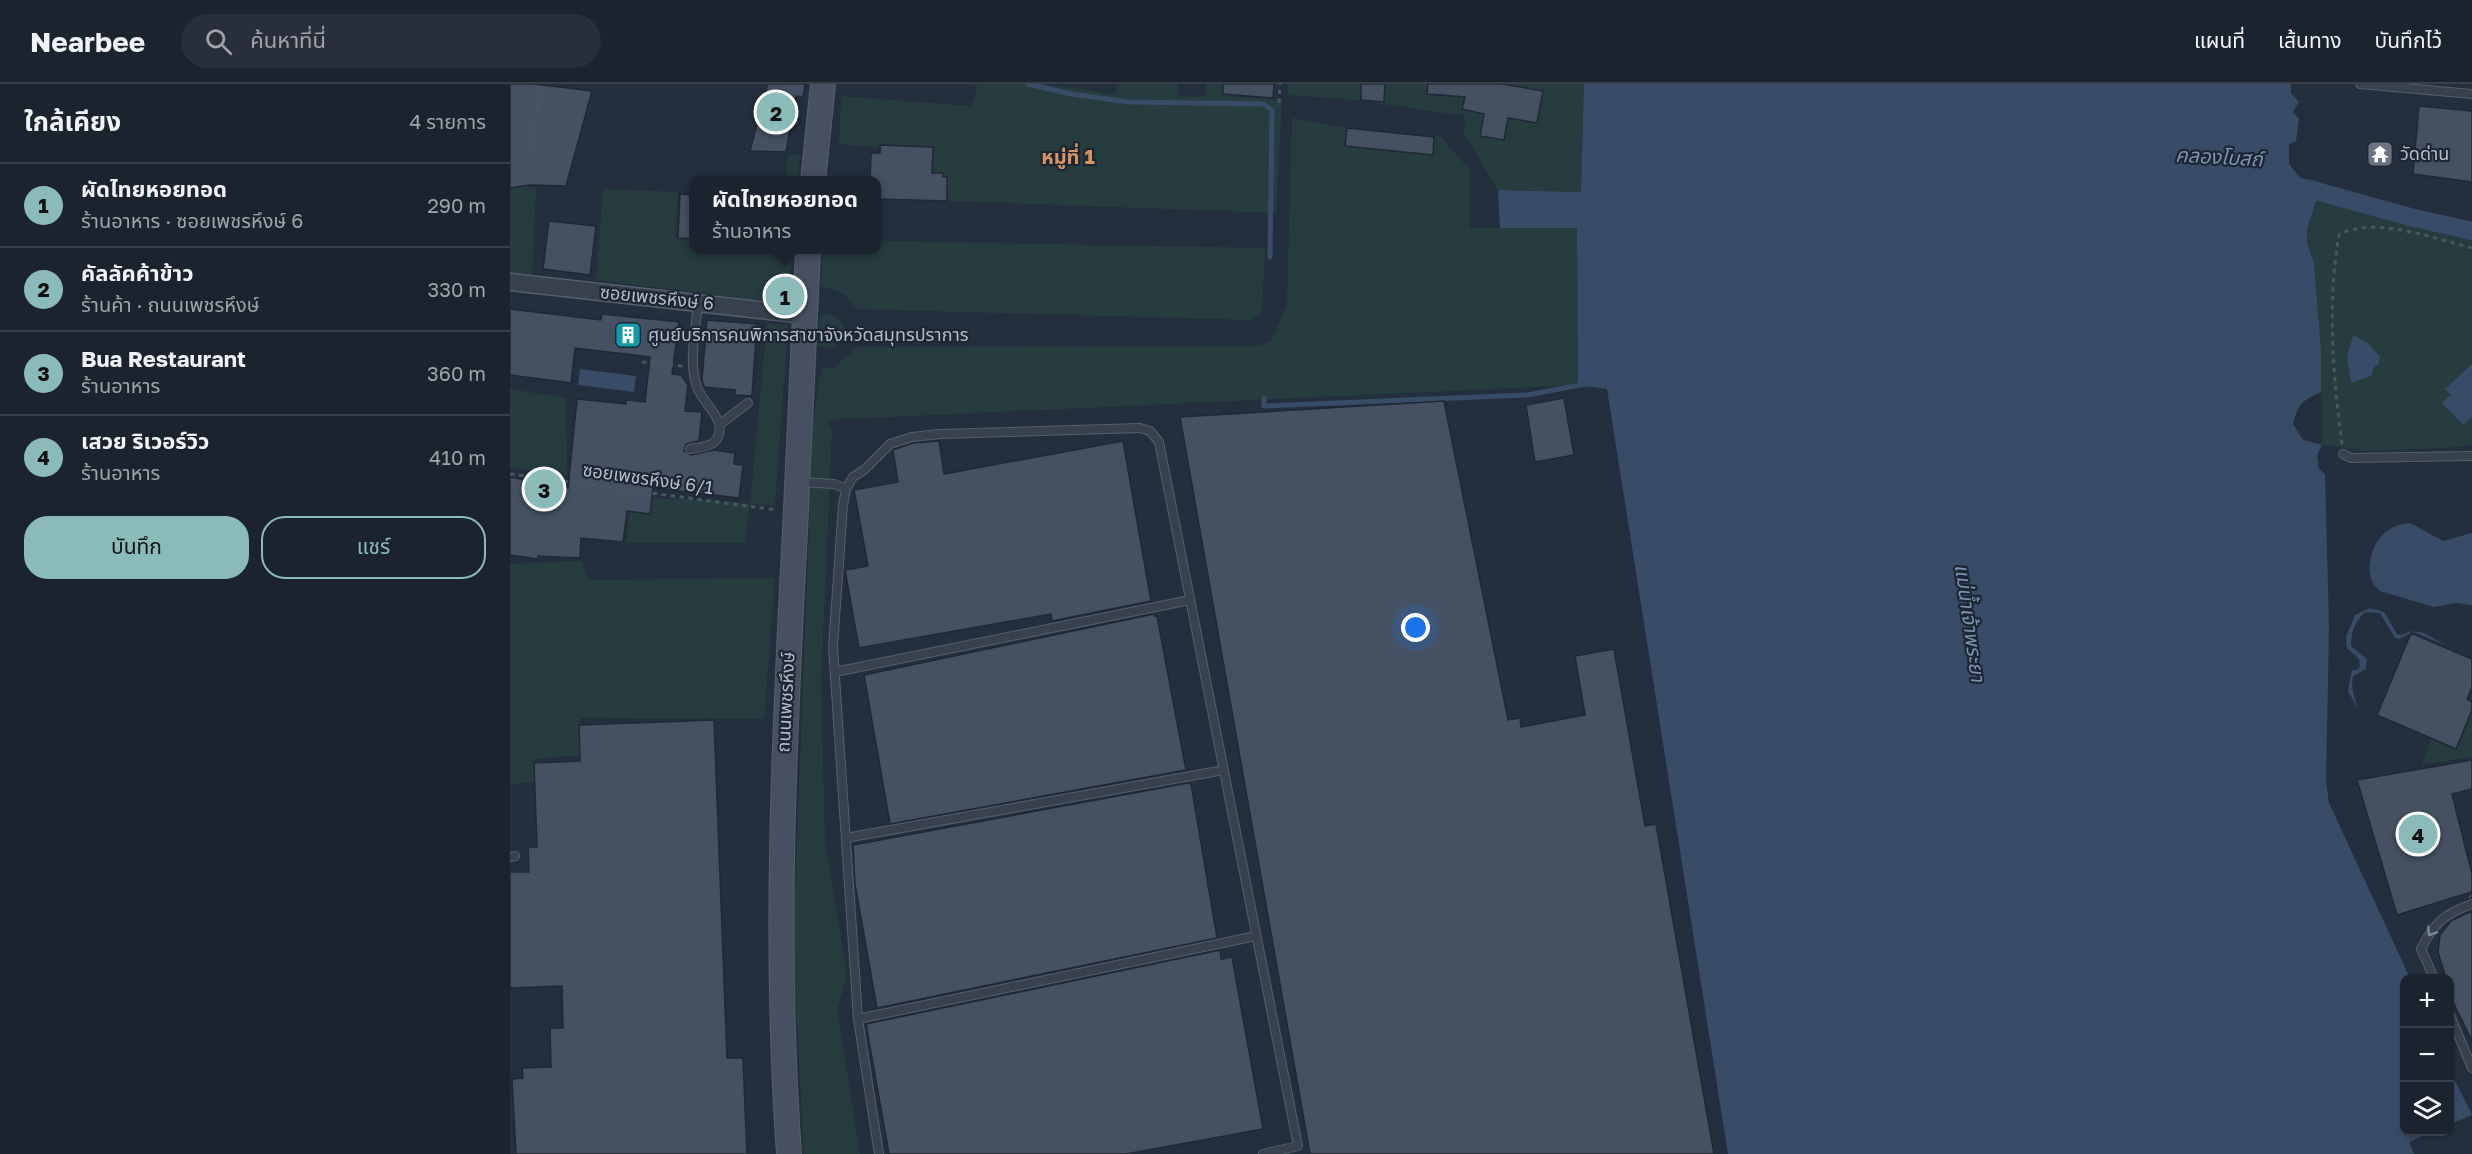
<!DOCTYPE html>
<html lang="th">
<meta charset="utf-8">
<style>
body{margin:0;font-family:"Golos Text","Noto Sans Thai",sans-serif;background:#282f3a;color:#f1f3f6}
.controls{position:absolute;right:18px;bottom:18px;display:grid;overflow:hidden;border-radius:12px;box-shadow:0 2px 4px #0004}
.controls button{width:54px;height:54px;display:grid;place-items:center;padding:0;border:0;border-bottom:2px solid #39404a;background:#1b232e;color:#f1f3f6;font:30px sans-serif}
.you{position:absolute;left:906px;top:544px;width:21px;height:21px;margin:-15px;border:4px solid #fff;border-radius:50%;background:#1a73e8;box-shadow:0 0 0 9px #1a73e833}
.badge{display:grid;place-items:center;width:39px;height:39px;border-radius:50%;background:#8bbbb9;color:#111;font-size:20px;font-weight:700}
.pin{position:absolute;translate:-50% -50%;border:3px solid #fff;box-shadow:0 2px 6px #0006}
.popup{position:absolute;left:179px;top:92px;width:192px;height:78px;box-sizing:border-box;display:grid;place-content:center;border-radius:12px;background:#1b232e;filter:drop-shadow(0 2px 4px #0005);font-size:20px;white-space:nowrap;color:#a0a4aa}
.popup b{font-size:22px;color:#f1f3f6}
.popup::after{content:'';position:absolute;left:50%;top:100%;margin-left:-12px;border:12px solid transparent;border-top-color:#1b232e}
.list{margin:0;padding:0;list-style:none}
h2{display:flex;justify-content:space-between;align-items:center;height:78px;margin:0;padding:0 24px;font-size:26px}
h2 small{font-size:20px;font-weight:400;color:#a0a4aa}
.list li{display:grid;grid-template-columns:39px 1fr auto;gap:18px;align-items:center;box-sizing:border-box;height:84px;padding:0 24px;border-top:2px solid #39404a}
.list b{display:block;font-size:22px;white-space:nowrap}
.list p{margin:0;font-size:20px;white-space:nowrap;color:#a0a4aa}
.list em{font-size:20px;font-style:normal;color:#a0a4aa}
.actions{display:flex;gap:12px;padding:18px 24px}
.actions a{flex:1;padding:14px 0;border:2px solid #8bbbb9;border-radius:24px;text-align:center;font-size:21px;color:#8bbbb9}
.actions .main{background:#8bbbb9;color:#111}
.icon{flex:none;width:33px;height:33px;fill:none;stroke:currentColor;stroke-width:2;stroke-linecap:round;stroke-linejoin:round}
.map{position:relative;flex:none;width:1962px;height:1070px;overflow:hidden}
header{display:flex;align-items:center;gap:36px;box-sizing:border-box;height:84px;padding:0 30px;background:#1b232e;border-bottom:2px solid #39404a}
header strong{font-size:28px}
nav{display:flex;gap:33px;margin-inline-start:auto;font-size:21px}
.search{width:420px;height:54px;background:#282f3a;display:flex;align-items:center;gap:15px;box-sizing:border-box;padding:0 21px;border-radius:33px;color:#a0a4aa;font-size:22px}
main{display:flex}
aside{flex:1;background:#1b232e}
.map>svg:first-child{display:block}
.green{fill:#263c3f}
.water{fill:#394c67}
.lines{fill:none;stroke-linecap:round;stroke-linejoin:round}
.stream{stroke:#394c67;stroke-width:5}
.canal{stroke:#394c67;stroke-width:18}
.building{fill:#455162;stroke:#1f2835;stroke-width:1.5}
.service-casing{stroke:#565f6c;stroke-width:10}
.minor-casing{stroke:#565f6c;stroke-width:19}
.secondary-casing{stroke:#565f6c;stroke-width:26}
.path{stroke:#44595c;stroke-width:3;stroke-dasharray:4.5 4.5;stroke-linecap:butt}
.service{stroke:#38414e;stroke-width:8}
.minor{stroke:#38414e;stroke-width:16}
.secondary{stroke:#465061;stroke-width:24}
.oneway{stroke:#7c8592}
.labels{text-anchor:middle;stroke-width:4.5;stroke-linejoin:round;paint-order:stroke}
.poi-label{font-size:18px;fill:#b4bcc9;stroke:#1d2633;text-anchor:start}
.street-label{font-size:18px;fill:#b4bcc9;stroke:#1d2633}
.neighbourhood-label{font-size:20px;font-weight:bold;fill:#d59563;stroke:#1d2633}
.water-label{font-size:20px;font-style:italic;fill:#7c92b1;stroke:#1d2633}
</style>
<header>
<strong>Nearbee</strong>
<div class="search"><svg class="icon" aria-label="search" viewBox="0 0 24 24"><circle cx="10" cy="10" r="6"/><path d="M15 15l6 6"/></svg>ค้นหาที่นี่</div>
<nav><a>แผนที่</a><a>เส้นทาง</a><a>บันทึกไว้</a></nav>
</header>
<main>
<aside>
<h2>ใกล้เคียง<small>4 รายการ</small></h2>
<ul class="list">
<li><span class="badge">1</span><div><b>ผัดไทยหอยทอด</b><p>ร้านอาหาร · ซอยเพชรหึงษ์ 6</p></div><em>290 m</em></li>
<li><span class="badge">2</span><div><b>คัลลัคค้าข้าว</b><p>ร้านค้า · ถนนเพชรหึงษ์</p></div><em>330 m</em></li>
<li><span class="badge">3</span><div><b>Bua Restaurant</b><p>ร้านอาหาร</p></div><em>360 m</em></li>
<li><span class="badge">4</span><div><b>เสวย ริเวอร์วิว</b><p>ร้านอาหาร</p></div><em>410 m</em></li>
</ul>
<div class="actions"><a class="main">บันทึก</a><a>แชร์</a></div>
</aside>
<div class="map">
<svg width="1962" height="1070" viewBox="0 0 1962 1070">
<rect width="100%" height="100%" fill="#242f3e"/>
<path class="green" d="M454,0H533L606,10L607,0H668V12L694,13L696,0H727L726,13L772,15L766,129L440,117L418,82L423,69L329,60L331,12L461,22L468,3Z
M778,0H1074L1071,108L988,106L954,50L955,32L846,16L778,11Z
M782,34L837,44L835,61L923,70L924,53L928,50L960,86V144L1067,143L1068,301L316,336L322,347L311,600L315,756L337,892L327,925L350,1070H294L283,863L303,339L311,285L323,284L347,263L750,262L762,256L777,219Z
M278,71H290L288,96H276Z
M0,102L26,103L22,195L0,192Z
M93,105L168,108L165,153L183,155L184,166H282L278,220L86,196Z
M1807,115L1898,140L1962,153V360L1949,363L1861,367L1812,361L1811,266L1804,179L1797,159V145Z
M367,157L755,164L752,228L742,236L347,225L334,210L311,202L312,166H366Z
M316,230C338,231 340,255 323,264L308,262L310,232Z
M257,239L278,241L265,422L240,419L235,459H116L120,426L141,414L240,419Z
M0,305L56,314L57,391L0,384Z
M72,477L78,496L265,494L254,635L70,634V671L24,675L25,698L0,700V480Z
M1962,626V673L1912,681L1921,654L1946,664Z"/>
<path class="water" d="M1074,0H1781V9L1789,18L1783,28L1789,35L1786,57L1779,60V80L1807,115L1797,145V159L1804,179L1811,266V308C1793,316 1788,320 1783,340L1793,356L1812,361L1807,371L1809,385L1815,390L1819,543L1816,698L1819,719L1900,894H1894V1048H1923L1899,1058L1904,1070H1218L1097,305L1068,301L1067,144H990L988,106L1071,108Z
M1843,251L1858,259L1870,273L1868,281L1864,283L1861,292L1841,299L1837,273Z
M1962,280V333L1953,341L1932,319L1941,311L1935,305Z
M70,285L126,292L124,308L68,301Z
M1900,439L1933,457L1962,449V521L1946,519L1924,523L1870,507C1851,494 1860,460 1877,447C1884,442 1891,440 1900,439Z
M1860,524L1874,528L1887,550L1891,551C1910,542 1918,552 1935,561L1904,548L1889,555L1885,554L1870,529L1855,528C1845,538 1841,548 1841,562L1857,575L1856,585L1843,592C1840,605 1845,613 1848,625L1838,607L1842,586H1847L1850,583L1849,575L1837,564L1836,553L1845,531Z
M1940,987L1962,1031L1940,1040Z"/>
<g class="lines">
<path class="stream" d="M518,0L561,10L619,18L753,20L762,26L760,173
M754,314V322L1017,311L1076,300"/>
<path class="canal" d="M1775,101L1799,105L1900,133L1962,147"/>
</g>
<path class="building" d="M0,0H25L82,7L56,102L19,101L0,104Z
M257,0H295L293,13L286,12L276,68L240,67L254,13H256Z
M713,0H764L763,14L713,10Z
M851,0H875L874,18L851,16Z
M918,0H992L1033,7L1027,39L998,34L994,56L970,52L974,30L952,25L955,13L917,10Z
M1909,22L1962,27V98L1903,90Z
M837,44L924,53L923,71L835,62Z
M370,61L423,63L422,89H433V93H437V117L366,115V96H360L361,69H370Z
M170,110L183,111V155L168,154Z
M39,137L86,142L80,191L33,185Z
M0,225L91,236L92,230L169,238L162,290L171,291L178,301L175,327L192,328L189,357L176,360L174,367L181,371L203,366L225,369L224,380L233,381L229,414L143,404L140,430L117,427L113,458L71,454L70,474L28,472V475L0,471V393L58,404L67,315L116,320V316L135,318L140,273L65,264L61,299L0,291Z
M197,236L247,240L242,312L225,311V306L194,303L192,296Z
M1054,314L1064,371L1025,378L1016,321Z
M934,317L998,636L1010,634L1011,643L1075,631L1065,572L1104,565L1135,742L1146,740L1204,1070H800L670,333Z
M429,357L434,390L613,357L641,517L542,537L541,530L349,564L335,486L358,482L344,406L388,398L383,366L403,359Z
M644,530V532H647L676,686L380,740L354,591Z
M1901,549L1962,575V603L1957,615L1962,618V626L1946,665L1867,631Z
M204,636L217,974H233L237,1070H6L2,995L13,994L12,984L41,983L40,944H53L52,902L0,904V788H19L18,763H27L24,679L70,677L69,641Z
M1962,676V705L1942,710L1962,790V814L1956,816L1961,808L1887,831L1847,696Z
M678,699L681,700L707,854L367,924L345,800L343,761Z
M1962,827V957L1944,920L1940,906V894H1936L1928,868L1930,851L1941,837Z
M710,866L711,875L722,873L753,1045L616,1070H379L356,940Z"/>
<g class="lines">
<defs>
<path id="service" d="M1850,0L1962,10
M209,341L238,319
M180,365C189,363 204,363 208,353C216,334 192,319 187,303C178,278 186,245 188,219
M1833,370L1841,374L1962,372
M290,398L324,400L336,405
M325,588L680,516
M336,754L714,686
M0,773L5,772
M1924,894L1911,865C1924,839 1934,830 1962,820
M1940,931L1962,984
M348,935L746,852
M369,1070L348,935L323,563L333,421L336,405L343,393L354,386L380,360L402,353L430,350L630,344L640,347L649,358L788,1062L753,1070"/>
<path id="minor" d="M0,198L294,231"/>
<path id="secondary" d="M303,97L313,0
M279,1070C264,862 274,655 285,447C290,353 293,259 298,166"/>
</defs>
<use href="#service" class="service-casing"/>
<use href="#minor" class="minor-casing"/>
<use href="#secondary" class="secondary-casing"/>
<path class="path" d="M769,19L770,0
M22,70C23,46 28,24 30,0
M132,278L173,282
M1832,360C1823,292 1817,219 1829,151C1861,131 1927,155 1962,164
M0,390L267,426"/>
<use href="#service" class="service"/>
<use href="#minor" class="minor"/>
<use href="#secondary" class="secondary"/>
</g>
<defs><path id="oneway-chevron" d="M-2-3.5L2.5 0L-2 3.5" fill="none" stroke-width="1.6" stroke-linecap="round" stroke-linejoin="round" transform="scale(1.5)"/></defs>
<use class="oneway" href="#oneway-chevron" transform="translate(1921 848) rotate(124)"/>
<defs>
<symbol id="temple-square" viewBox="-11 -11 22 22"><rect x="-9" y="-9" width="18" height="18" rx="4" fill="#6b7280" stroke="#1d2633"/><path d="M0-6L5-2H3V0L6.5 2.5H4V6H1.5V3h-3V6H-4V2.5H-6.5L-3 0V-2H-5Z" fill="#fff"/></symbol>
<symbol id="building-square" viewBox="-11 -11 22 22"><rect x="-9" y="-9" width="18" height="18" rx="4" fill="#0f9aa8" stroke="#1d2633"/><path d="M-4-6H4V6H1V3H-1V6H-4ZM-2.5-4.3h1.7v1.8h-1.7ZM.8-4.3h1.7v1.8H.8ZM-2.5-1h1.7V.8h-1.7ZM.8-1h1.7V.8H.8Z" fill="#fff"/></symbol>
</defs>
<g fill-rule="evenodd">
<use href="#temple-square" x="1855" y="55" width="30" height="30"/>
<use href="#building-square" x="103" y="236" width="30" height="30"/>
</g>
<g class="labels">
<g class="poi-label">
<text x="1890" y="76">วัดด่าน</text>
<text x="138" y="257">ศูนย์บริการคนพิการสาขาจังหวัดสมุทรปราการ</text>
</g>
<g class="street-label">
<text transform="translate(147 214) rotate(6)" y="6">ซอยเพชรหึงษ์ 6</text>
<text transform="translate(138 395) rotate(8)" y="6">ซอยเพชรหึงษ์ 6/1</text>
<text transform="translate(276 618) rotate(-87)" y="6">ถนนเพชรหึงษ์</text>
</g>
<g class="neighbourhood-label">
<text x="558" y="80">หมู่ที่ 1</text>
</g>
<g class="water-label">
<text transform="translate(1709 73) rotate(3)" y="7">คลองโบสถ์</text>
<text transform="translate(1460 539) rotate(82)" y="7">แม่น้ำเจ้าพระยา</text>
</g>
</g>
</svg>
<div class="controls">
<button>+</button>
<button>−</button>
<button><svg class="icon" aria-label="layers" viewBox="0 0 24 24"><path d="M12 4l9 5-9 5-9-5zM3 14l9 5 9-5"/></svg></button>
</div>
<div class="you"></div>
<div class="pin badge" style="left:275px;top:212px">1</div>
<div class="popup"><b>ผัดไทยหอยทอด</b>ร้านอาหาร</div>
<div class="pin badge" style="left:266px;top:28px">2</div>
<div class="pin badge" style="left:34px;top:405px">3</div>
<div class="pin badge" style="left:1908px;top:750px">4</div>
</div>
</main>
